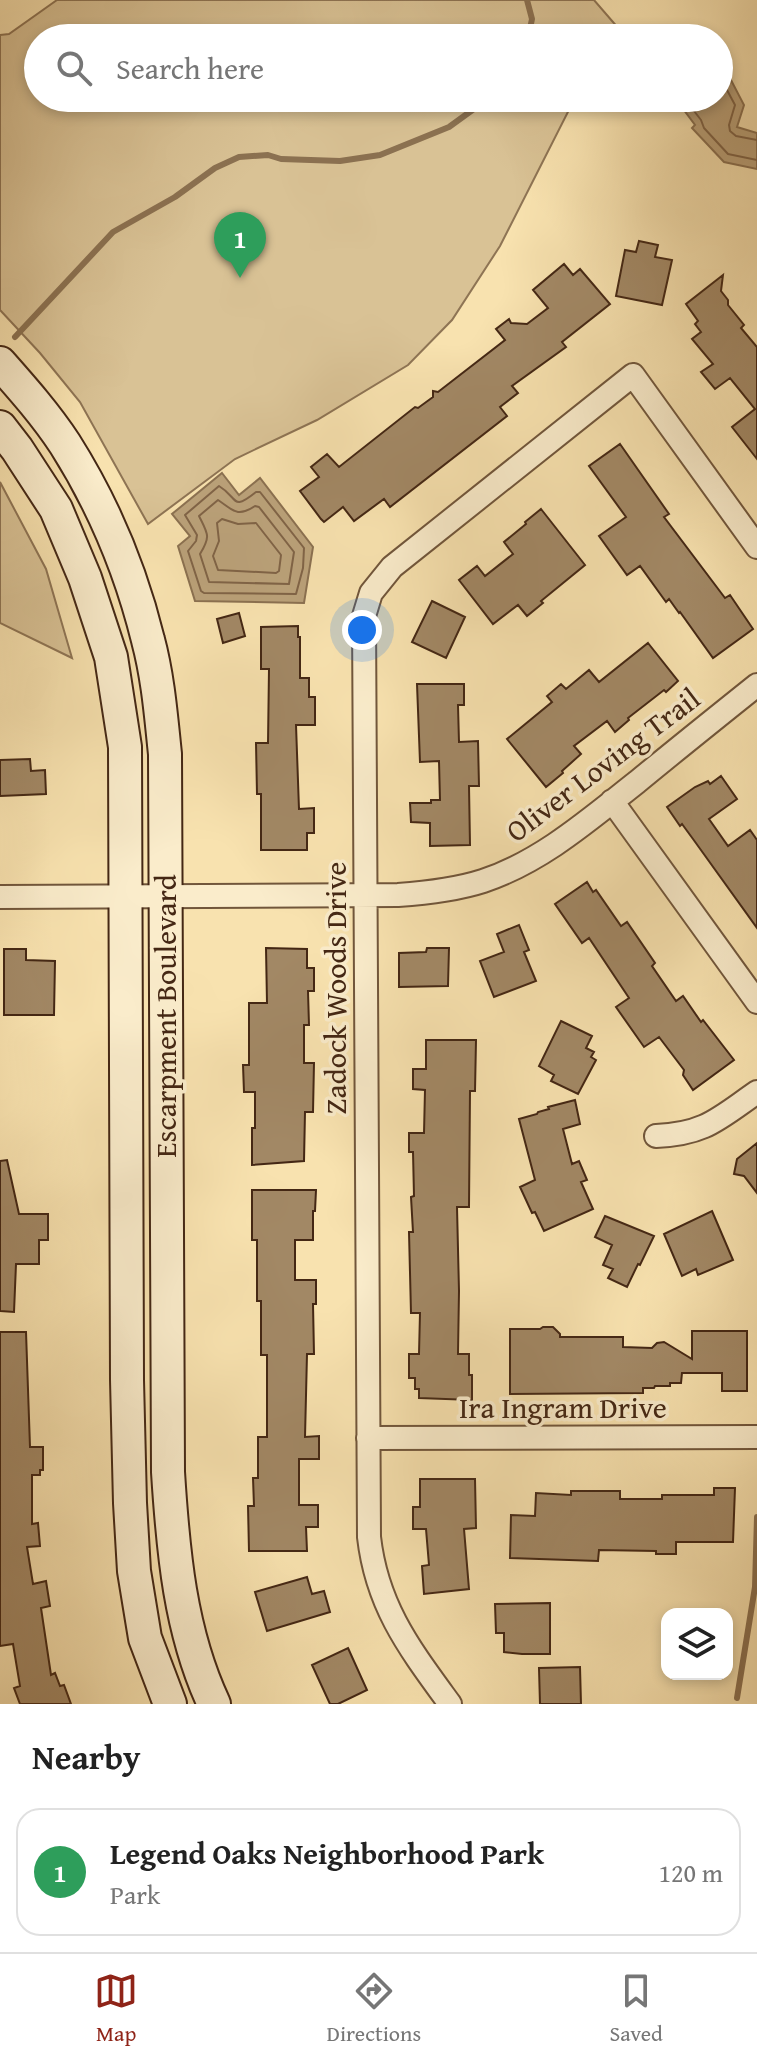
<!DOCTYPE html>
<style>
body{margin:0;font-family:"Gentium Book Plus",serif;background:#f6f6f6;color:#222}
.controls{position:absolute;right:24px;bottom:24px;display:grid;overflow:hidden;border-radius:16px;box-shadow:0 4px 12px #0003}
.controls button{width:72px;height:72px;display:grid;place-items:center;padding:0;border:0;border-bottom:2px solid #e0e0e0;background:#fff;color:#222;font:40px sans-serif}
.you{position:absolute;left:362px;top:630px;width:28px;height:28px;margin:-20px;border:6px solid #fff;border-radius:50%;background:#1a73e8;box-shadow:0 0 0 12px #1a73e833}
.badge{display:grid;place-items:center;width:52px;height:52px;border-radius:50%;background:#8f2418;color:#fff;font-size:26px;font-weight:700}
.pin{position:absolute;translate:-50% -66px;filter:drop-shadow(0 2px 4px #0008)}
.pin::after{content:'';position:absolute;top:42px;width:28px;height:24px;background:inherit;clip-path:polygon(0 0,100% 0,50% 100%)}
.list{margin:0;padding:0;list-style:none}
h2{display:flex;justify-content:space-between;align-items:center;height:104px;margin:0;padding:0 32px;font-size:34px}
h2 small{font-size:26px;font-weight:400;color:#767676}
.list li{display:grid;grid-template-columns:52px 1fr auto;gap:24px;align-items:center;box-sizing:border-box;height:128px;margin:0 16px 16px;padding:0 16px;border:2px solid #e0e0e0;border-radius:24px}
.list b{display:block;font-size:30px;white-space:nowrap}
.list p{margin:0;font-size:26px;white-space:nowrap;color:#767676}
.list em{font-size:26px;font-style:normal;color:#767676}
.icon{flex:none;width:44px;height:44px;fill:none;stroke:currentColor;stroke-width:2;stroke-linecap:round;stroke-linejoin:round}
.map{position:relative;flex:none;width:757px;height:1704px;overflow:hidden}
.search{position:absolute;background:#fff;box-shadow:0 4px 12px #0003;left:24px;right:24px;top:24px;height:88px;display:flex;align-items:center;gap:20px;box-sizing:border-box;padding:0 28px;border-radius:44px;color:#767676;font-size:30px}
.sheet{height:248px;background:#fff}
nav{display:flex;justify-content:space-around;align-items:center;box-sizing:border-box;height:112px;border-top:2px solid #e0e0e0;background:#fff;font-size:22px;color:#767676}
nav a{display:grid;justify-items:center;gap:4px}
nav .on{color:#8f2418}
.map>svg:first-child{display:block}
.green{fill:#d9c295;stroke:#8e7454;stroke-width:2}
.water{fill:#bba27a;stroke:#8b7151;stroke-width:2}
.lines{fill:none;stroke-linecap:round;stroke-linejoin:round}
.shore{stroke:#806447;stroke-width:2}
.stream{stroke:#8b7151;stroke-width:6}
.building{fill:#a28865;stroke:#442714;stroke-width:2}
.street-casing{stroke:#71563b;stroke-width:26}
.secondary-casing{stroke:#442714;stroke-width:36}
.street{stroke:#faeccb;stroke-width:22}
.secondary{stroke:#faeccb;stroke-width:32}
.labels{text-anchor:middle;stroke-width:7;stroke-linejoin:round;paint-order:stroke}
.street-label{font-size:30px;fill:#442714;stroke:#faeccb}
</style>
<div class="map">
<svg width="757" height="1704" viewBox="0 0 757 1704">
<rect width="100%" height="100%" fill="#f8e2af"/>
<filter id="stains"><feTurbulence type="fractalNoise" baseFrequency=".0025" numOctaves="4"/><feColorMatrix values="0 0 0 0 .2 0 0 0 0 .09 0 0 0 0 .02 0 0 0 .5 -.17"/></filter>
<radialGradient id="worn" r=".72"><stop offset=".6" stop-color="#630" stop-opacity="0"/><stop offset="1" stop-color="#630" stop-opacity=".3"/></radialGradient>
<path class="green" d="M57,0H594L619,29L609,38H38V98H575L500,246L452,320L408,365L317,420L235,459L148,524L80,402L40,353L0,310V35L9,34Z
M0,482L46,569L72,658L0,623Z"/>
<path class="water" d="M719,57L744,105L737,127L757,133V169L724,162L692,128L695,125L675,98H719Z
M222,473L239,495L260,478L313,547L304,603L195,601L178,546L190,536L172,514Z"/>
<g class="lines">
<path class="shore" d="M719,75L735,105L729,125L730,131L736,136L757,140
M684,98L701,120L704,128L728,154L757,160
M219,486C239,498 231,512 256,492H260L304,548L303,568L296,594L204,593L201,591L188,551L196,541L197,535L185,515Z
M218,500C233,510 237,518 255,506L259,507L294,552L289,584L209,582L200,554C211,536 208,534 199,516Z
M222,519L238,524L256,523L281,555L279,571L276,573L218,570L213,556L219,541L217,523Z"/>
<path class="stream" d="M527,0L532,19L528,38
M15,337L113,232L175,197L215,168L239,157L268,155L281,159L340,161L380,155L449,127L489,98
M737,1698L755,1587L757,1517"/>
</g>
<path class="building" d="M639,241L658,245L655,257L672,260L662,305L616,296L625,250L636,252Z
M564,264L573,275L580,269L610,304L562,342L566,347L512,386L518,393L500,407L507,416L390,507L384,499L354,521L343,507L324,522L321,519L300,491L319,477L311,467L327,454L339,467L415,407L418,408L433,397V391L438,392L505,340L496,329L509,319L511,323L527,324L548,308L533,290Z
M723,275L721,291L728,300V305L744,325L741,328L757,347V459L732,427L755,409L730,378L715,389L701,372L713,364L692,339L701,332L695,324L698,321L686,304Z
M620,444L669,514L664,517L725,598L730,595L753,629L713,658L680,612L679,613L669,599L666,602L640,566L627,575L599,536L626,517L589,466Z
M541,509L585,565L541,601L543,603L527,616L518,605L493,624L459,580L477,566L485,576L513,554L504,542L526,524L525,522Z
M432,601L465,617L446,658L412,642Z
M239,613L245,636L223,643L217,619Z
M298,626V637H300V678H309V697H315V725H296L299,809L314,808V833H307V850H261V794H257L256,743H268L269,669H261V627Z
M648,643L678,681L666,692L664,690L628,718L629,720L615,732L607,721L574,746L581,754L562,771L563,773L546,787L507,739L552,702L547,696L561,684L566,689L589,670L599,682Z
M417,684H464V705H458L459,742L478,741L479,786H469L470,845L430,846V823L411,822L410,803H431V800H440L439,761L420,762Z
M30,759L31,771L45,770L46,794L0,796V760Z
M721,776L737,799L709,819L728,846L750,830L757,840V928L693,839L682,824L680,826L667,807L695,787L708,781L710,784Z
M587,882L593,892L596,890L621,926L627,922L655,963L652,966L676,1001L683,996L701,1022L703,1020L734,1060L693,1090L683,1075L684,1070L659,1037L644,1047L616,1007L629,998L589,938L582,943L555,904Z
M519,925L529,950L524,952L536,981L494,997L480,961L504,952L497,934Z
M266,948L307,949V968H314V991H308L309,1025H304V1063H314L313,1112H305L304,1161L252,1165V1128H255V1092H244L243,1065H249V1003H267Z
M427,948H449L448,986L399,987V953L426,952Z
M4,949H26V960L55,961L54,1015H4Z
M561,1021L592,1036L586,1048L594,1052L591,1057L596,1060L578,1094L551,1081L554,1075L539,1066Z
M426,1040H476L475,1091H470L469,1207H457L459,1291L458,1354H469V1375H472V1400L419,1398V1389H415V1378H409V1354H419L420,1313H411L409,1232H413L411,1197L414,1196L413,1152H409V1133H424L425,1090L413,1089V1069H426Z
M575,1100L580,1124L563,1129L572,1164L579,1161L587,1180L581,1182L593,1209L544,1231L535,1212L532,1213L520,1187L535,1180L519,1119L537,1114L538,1112L549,1109L548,1107Z
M757,1143V1193L744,1176L734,1174L737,1159Z
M7,1160L19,1214H48V1240H39V1264H16L14,1312L0,1311V1161Z
M252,1190H316L315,1211H313V1240H295V1280H316V1304H313L314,1354H307L305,1437L319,1436V1459H299V1505H318V1527H306L307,1551H249L248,1506H254L253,1478H258V1437H267V1355H261V1301H257V1240H252Z
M712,1211L733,1260L698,1275L696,1269L682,1276L664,1234Z
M605,1216L654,1236L640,1265L638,1264L627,1287L608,1278L613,1269L603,1265L612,1245L595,1237Z
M543,1327H553L560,1334V1337H623V1347L652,1348L657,1343L664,1342L692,1359V1331H747V1391H722V1373H682L681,1383H670V1386H655L654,1388H643V1393L510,1394V1329H540Z
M0,1332H26L30,1447H43V1470H40V1475H32V1524L38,1523L40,1546L27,1547L33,1584L46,1581L50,1606L41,1608L51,1675L55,1673L60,1686L64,1685L71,1704H20L14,1688L20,1686L13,1644L0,1646Z
M420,1479H475L476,1528L464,1529L469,1589L424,1594L422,1566L429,1565L426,1529H413V1507H420Z
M714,1488H735L733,1542H676V1554H656V1551L599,1550L598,1561L510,1558L511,1515L535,1516L536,1493L571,1495V1491H620V1499H662V1495H714Z
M307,1577L312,1594L324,1591L330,1612L267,1631L255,1592Z
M550,1603V1654H522L504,1652V1633H496L495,1604Z
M348,1648L367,1690L338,1704H330L312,1665Z
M580,1667L581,1704H540L539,1668Z"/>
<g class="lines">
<defs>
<path id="street" d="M612,801L757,1002
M0,897L398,895C427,893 455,890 483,881C541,862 590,819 637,782C677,749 717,717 757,685
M656,1136C705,1134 718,1119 757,1092
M368,1438L757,1437
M450,1704C410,1649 377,1607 369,1537L364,616L371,593L392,567L633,375L757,547"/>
<path id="secondary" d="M0,363C23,389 46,415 65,444C103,504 131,571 148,640C158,677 161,716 165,754L168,1472C173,1551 180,1632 214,1704
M0,427L17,449L56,509L85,578L111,657L125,747L127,1380L130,1503L134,1571L145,1638L170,1704"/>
</defs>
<use href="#street" class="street-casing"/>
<use href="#secondary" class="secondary-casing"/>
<use href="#street" class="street"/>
<use href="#secondary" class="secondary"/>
</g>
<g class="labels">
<g class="street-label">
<text transform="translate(603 765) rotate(-37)" y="10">Oliver Loving Trail</text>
<text transform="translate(336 988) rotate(-90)" y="10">Zadock Woods Drive</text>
<text transform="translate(166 1016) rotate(-90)" y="10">Escarpment Boulevard</text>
<text x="563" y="1418">Ira Ingram Drive</text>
</g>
</g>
<rect width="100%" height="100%" filter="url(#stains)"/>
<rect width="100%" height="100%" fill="url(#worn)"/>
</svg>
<div class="controls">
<button><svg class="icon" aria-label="layers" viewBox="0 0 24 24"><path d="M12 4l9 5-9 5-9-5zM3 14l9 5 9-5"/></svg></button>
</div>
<div class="you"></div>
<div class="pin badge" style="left:240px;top:278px;background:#2e9e5b">1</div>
<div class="search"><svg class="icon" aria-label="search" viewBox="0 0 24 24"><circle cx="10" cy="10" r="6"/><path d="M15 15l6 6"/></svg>Search here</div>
</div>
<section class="sheet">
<h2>Nearby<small></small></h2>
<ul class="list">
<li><span class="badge" style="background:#2e9e5b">1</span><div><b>Legend Oaks Neighborhood Park</b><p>Park</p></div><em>120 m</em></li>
</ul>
</section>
<nav>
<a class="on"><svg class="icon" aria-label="map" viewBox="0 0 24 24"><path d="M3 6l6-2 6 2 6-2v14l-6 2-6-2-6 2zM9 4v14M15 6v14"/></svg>Map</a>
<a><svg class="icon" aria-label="directions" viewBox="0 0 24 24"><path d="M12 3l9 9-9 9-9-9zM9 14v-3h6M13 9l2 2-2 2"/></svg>Directions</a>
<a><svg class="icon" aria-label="saved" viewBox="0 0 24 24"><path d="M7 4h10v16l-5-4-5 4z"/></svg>Saved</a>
</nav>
